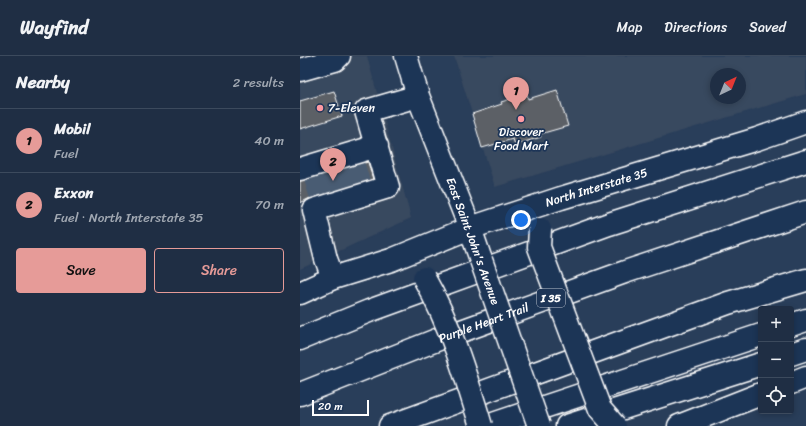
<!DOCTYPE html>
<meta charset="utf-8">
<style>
body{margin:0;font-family:Sriracha,sans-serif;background:#27364b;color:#f1f3f6}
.controls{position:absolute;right:12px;bottom:12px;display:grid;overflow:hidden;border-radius:4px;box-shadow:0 2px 6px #0003}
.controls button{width:36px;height:36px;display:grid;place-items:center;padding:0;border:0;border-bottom:1px solid #3c4a5d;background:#1f2e44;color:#f1f3f6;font:20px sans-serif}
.compass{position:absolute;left:410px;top:12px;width:36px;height:36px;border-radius:50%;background:#1f2e44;box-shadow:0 2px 6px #0003;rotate:43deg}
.scale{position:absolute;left:12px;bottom:10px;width:57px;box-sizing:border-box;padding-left:4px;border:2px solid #fff;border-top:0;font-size:11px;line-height:14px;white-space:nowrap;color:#fff;-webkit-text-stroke:3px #1d3557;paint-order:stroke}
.you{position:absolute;left:221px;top:164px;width:14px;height:14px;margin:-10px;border:3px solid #fff;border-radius:50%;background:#1a73e8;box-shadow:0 0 0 6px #1a73e833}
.badge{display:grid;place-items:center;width:26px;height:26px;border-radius:50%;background:#e69b98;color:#111;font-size:13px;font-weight:700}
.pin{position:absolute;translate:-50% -33px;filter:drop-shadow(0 1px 2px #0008)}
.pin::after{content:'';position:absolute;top:21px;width:14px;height:12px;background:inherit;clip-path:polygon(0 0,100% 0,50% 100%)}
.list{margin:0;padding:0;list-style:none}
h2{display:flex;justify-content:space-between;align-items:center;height:52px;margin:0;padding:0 16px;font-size:17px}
h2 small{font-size:13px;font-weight:400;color:#a1a8b2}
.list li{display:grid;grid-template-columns:26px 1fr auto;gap:12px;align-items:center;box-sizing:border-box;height:64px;padding:0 16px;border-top:1px solid #3c4a5d}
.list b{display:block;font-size:15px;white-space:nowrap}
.list p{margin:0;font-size:13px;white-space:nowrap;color:#a1a8b2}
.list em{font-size:13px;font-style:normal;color:#a1a8b2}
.actions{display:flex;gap:8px;padding:12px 16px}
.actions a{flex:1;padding:9px 0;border:1px solid #e69b98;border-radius:4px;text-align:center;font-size:14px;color:#e69b98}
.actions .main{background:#e69b98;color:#111}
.icon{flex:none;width:22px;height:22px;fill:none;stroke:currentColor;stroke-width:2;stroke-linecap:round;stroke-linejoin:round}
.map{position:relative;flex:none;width:506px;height:370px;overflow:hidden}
header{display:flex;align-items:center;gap:24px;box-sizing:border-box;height:56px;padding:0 20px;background:#1f2e44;border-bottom:1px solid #3c4a5d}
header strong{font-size:19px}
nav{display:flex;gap:22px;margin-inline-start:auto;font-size:14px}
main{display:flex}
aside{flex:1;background:#1f2e44}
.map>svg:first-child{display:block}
.built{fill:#38485e;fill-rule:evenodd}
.building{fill:#5b6066;stroke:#fff}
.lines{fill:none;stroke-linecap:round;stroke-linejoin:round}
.minor-tunnel{stroke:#495b73;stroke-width:22;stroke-dasharray:22 11;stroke-linecap:butt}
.minor-casing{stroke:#fff;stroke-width:25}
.major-casing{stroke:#fff;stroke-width:25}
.highway-casing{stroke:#fff;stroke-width:25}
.minor{stroke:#1d3557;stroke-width:22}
.major{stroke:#1d3557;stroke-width:22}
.highway{stroke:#1d3557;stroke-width:22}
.minor-bridge-casing{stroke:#fff;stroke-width:25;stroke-linecap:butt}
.major-bridge-casing{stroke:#fff;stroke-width:25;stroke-linecap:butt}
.minor-bridge{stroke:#1d3557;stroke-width:22}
.major-bridge{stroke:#1d3557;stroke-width:22}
.poi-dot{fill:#ff9aa2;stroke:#1d3557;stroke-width:1.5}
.labels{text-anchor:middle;stroke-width:3.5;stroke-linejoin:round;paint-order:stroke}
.shield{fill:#1d3557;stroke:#bbc2cd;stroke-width:1}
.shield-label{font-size:11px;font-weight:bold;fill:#fff}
.poi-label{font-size:12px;fill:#fff;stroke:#1d3557;text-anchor:start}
.street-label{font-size:12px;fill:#fff;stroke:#1d3557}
</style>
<header>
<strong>Wayfind</strong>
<nav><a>Map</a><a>Directions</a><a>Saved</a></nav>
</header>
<main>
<aside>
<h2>Nearby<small>2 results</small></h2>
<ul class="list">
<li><span class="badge">1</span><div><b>Mobil</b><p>Fuel</p></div><em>40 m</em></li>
<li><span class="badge">2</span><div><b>Exxon</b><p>Fuel · North Interstate 35</p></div><em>70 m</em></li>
</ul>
<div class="actions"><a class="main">Save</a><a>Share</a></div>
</aside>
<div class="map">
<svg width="506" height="370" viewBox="0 0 506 370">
<rect width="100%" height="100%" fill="#293e5a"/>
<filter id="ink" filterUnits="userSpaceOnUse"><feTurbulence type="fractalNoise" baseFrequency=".025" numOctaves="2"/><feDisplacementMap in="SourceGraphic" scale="8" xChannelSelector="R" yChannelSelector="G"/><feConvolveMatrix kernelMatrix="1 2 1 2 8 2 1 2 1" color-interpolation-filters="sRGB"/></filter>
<g filter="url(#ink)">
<path class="built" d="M0,0H67L111,162L0,213Z
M154,0H506V38L195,131ZM416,18H440V42H416Z"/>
<path class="building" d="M257,34L268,70L240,78L241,81L215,89L213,83L182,92L172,58L202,48L201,46L227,38L228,43Z
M34,35L42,60L0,73V45Z
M68,106L73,123L10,142L0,147V125Z"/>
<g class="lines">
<path class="minor-tunnel" d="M53,107L60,129
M33,113L40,135
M14,119L21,141"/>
<defs>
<path id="minor" d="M106,0L118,40L170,172L181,204
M0,14L35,4L39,0
M0,113L77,90
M33,222L26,203L14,154L88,131L66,55L118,40"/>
<g id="major">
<path id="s1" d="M0,237L33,222L91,204L170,172L261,142L457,83L506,66"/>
<path d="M0,283L69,255L309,168L506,105"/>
<path d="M491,298L506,293"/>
<path d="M491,327L506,321"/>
<path d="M267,370L461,308"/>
<path d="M379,370L461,338"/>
</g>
<g id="highway">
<path d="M491,269L506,264"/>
<path id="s2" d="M0,338L139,283L325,216L506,156"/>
<path d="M90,370L428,247L506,224"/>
<path d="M187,370L461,279"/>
</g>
</defs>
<use href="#minor" class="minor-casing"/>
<use href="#major" class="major-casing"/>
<use href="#highway" class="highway-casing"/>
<use href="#minor" class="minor"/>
<use href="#major" class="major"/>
<use href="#highway" class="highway"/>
<defs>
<path id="minor-bridge" d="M181,204L239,370"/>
<path id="major-bridge" d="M240,173L239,191L300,353L315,370
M124,222C150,267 166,320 181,370"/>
</defs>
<use href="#minor-bridge" class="minor-bridge-casing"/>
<use href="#major-bridge" class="major-bridge-casing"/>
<use href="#minor-bridge" class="minor-bridge"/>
<use href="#major-bridge" class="major-bridge"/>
</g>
</g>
<g class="poi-dot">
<circle cx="20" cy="52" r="4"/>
<circle cx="221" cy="63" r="4"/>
</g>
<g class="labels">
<rect class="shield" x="237" y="233" width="28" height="18" rx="3"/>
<g class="shield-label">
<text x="251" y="246">I 35</text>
</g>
<g class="poi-label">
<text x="28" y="56">7-Eleven</text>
<text x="221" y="80" text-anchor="middle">Discover<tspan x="221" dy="14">Food Mart</tspan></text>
</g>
<g class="street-label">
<text dy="4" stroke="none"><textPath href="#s1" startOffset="315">North Interstate 35</textPath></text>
<text transform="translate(173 185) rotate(70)" y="4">East Saint John's Avenue</text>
<text dy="4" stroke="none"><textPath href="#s2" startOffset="197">Purple Heart Trail</textPath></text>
</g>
</g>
</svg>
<div class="controls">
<button>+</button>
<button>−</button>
<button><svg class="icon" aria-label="locate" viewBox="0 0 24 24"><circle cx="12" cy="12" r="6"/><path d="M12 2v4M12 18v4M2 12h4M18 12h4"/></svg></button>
</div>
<svg class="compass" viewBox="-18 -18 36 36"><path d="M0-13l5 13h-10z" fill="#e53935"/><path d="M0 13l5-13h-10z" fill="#a1a8b2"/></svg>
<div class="scale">20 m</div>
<div class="you"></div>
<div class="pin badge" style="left:216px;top:54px">1</div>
<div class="pin badge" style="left:33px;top:125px">2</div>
</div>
</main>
